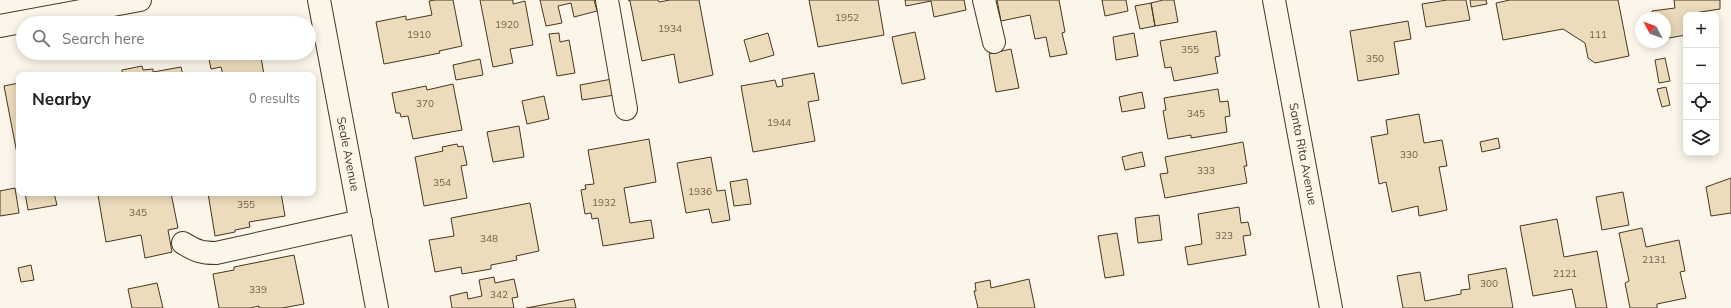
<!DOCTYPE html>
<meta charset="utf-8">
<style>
body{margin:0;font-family:Mulish,sans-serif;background:#f2f2f2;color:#202124}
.controls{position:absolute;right:12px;top:12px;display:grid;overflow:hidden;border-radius:8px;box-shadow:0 2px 10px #0003}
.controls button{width:36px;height:36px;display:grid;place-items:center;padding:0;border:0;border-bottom:1px solid #e0e0e0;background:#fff;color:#202124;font:20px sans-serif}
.compass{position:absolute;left:1635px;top:12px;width:36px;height:36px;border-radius:50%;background:#fff;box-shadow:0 2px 10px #0003;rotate:311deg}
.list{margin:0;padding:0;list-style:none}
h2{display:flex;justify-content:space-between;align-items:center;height:52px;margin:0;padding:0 16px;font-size:17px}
h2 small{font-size:13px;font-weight:400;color:#757577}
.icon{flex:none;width:22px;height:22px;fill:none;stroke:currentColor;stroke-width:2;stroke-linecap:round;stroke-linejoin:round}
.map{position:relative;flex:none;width:1731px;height:308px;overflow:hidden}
.search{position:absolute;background:#fff;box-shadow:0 2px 10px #0003;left:16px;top:16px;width:300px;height:44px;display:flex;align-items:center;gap:10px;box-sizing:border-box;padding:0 14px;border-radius:22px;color:#757577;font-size:15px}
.panel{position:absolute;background:#fff;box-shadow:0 2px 10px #0003;left:16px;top:72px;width:300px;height:124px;border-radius:8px}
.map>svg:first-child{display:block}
.building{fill:#ecdcbc;stroke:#4a3520}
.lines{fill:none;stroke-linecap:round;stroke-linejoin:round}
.minor-casing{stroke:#4a3520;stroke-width:24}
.minor{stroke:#fbf6e9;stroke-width:22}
.labels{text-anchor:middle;stroke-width:3;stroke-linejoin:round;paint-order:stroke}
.number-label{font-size:10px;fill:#725f47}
.street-label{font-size:12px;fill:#4a3520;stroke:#fbf6e9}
</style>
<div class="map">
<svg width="1731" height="308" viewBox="0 0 1731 308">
<rect width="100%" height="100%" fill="#fbf6e9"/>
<path class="building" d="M435,0H453L462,46L439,51L440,53L384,64L376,22L406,16V20L432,15L429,1Z
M480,0H513V4L525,1L533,45L510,49L513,63L493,67Z
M540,0H594L597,11L574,17L571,3L558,6L562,23L546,26Z
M628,0H658L659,2L670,0H699L713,75L679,83L674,54L642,61L630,1Z
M809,0H878L884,35L818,47Z
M905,0H964L966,10L934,17L931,1L906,6Z
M997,0H1059L1065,32L1062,33L1067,54L1050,57L1046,37L1035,39L1030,15L1001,21Z
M1102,0H1126L1128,11L1105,16Z
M1163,0H1174L1178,22L1155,26L1151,3Z
M1447,0H1466L1470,20L1426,27L1422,4Z
M1470,0H1486L1487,4L1471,7Z
M1510,0H1618L1629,56L1595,63L1588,58L1585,43L1563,29L1503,40L1496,3Z
M1674,0H1720V9L1694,13V15H1686V35L1669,38V33H1665V18H1648L1650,14L1653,13L1652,11L1675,8Z
M1151,3L1155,26L1140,29L1135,6Z
M1408,21L1411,39L1394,42L1399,74L1358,81L1350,31Z
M1216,31L1220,56L1215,57L1218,73L1174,81L1171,67L1165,68L1160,41Z
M915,32L925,79L902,84L892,37Z
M559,33L560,42L569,40L575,73L557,76L549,34Z
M768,33L774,55L750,62L744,40Z
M1134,33L1138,56L1116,60L1113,37Z
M1011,49L1019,88L996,92L989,54Z
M213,53H255L256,58L261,57L264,75H223L221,67L211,69L208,54Z
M1665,58L1670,81L1659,83L1655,60Z
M480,59L483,75L456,80L453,65Z
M142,66L143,70L153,69V72L181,67L183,75H122V70Z
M814,73L819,100L808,102L815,141L753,152L741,86L775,80L777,87L783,86L782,79Z
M612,79L615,95L582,100L580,85Z
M19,83V164L4,86Z
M453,84L462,130L413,139L408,116L401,117L400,113H396L392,93L426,86L427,90Z
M1666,87L1670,105L1662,107L1657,89Z
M1218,89L1220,102L1228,101L1230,116L1225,117L1227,132L1191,138V135L1168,139L1163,111L1166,110L1164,98Z
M1142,92L1145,108L1122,112L1119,97Z
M544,96L549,119L527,124L522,101Z
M1419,114L1424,143L1442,140L1447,166L1439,167L1447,210L1419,216L1418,206L1392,212L1386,182L1379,184L1371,137L1388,134L1386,120Z
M519,126L524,157L493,162L487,132Z
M1498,138L1500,148L1482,152L1480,142Z
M649,139L656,182L624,188L630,223L651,220L654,238L603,246L598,218L592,219L591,213L585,214L581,190L586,189L585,185L594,184L588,150Z
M1243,142L1247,166H1244L1247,183L1165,198L1160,174L1168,173L1165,157Z
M457,144L458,147L463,146L467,165L461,166L467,198L424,206L415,157L443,151L442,147Z
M1142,152L1145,166L1125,170L1122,157Z
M711,157L717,191L725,190L730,220L712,223L709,209L686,213L677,163Z
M1731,178V213L1711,216L1706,187Z
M747,179L751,204L734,206L730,182Z
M15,188L19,213L0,216V191Z
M1623,192L1629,225L1602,230L1596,197Z
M25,193H54L57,205L28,210Z
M110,193H171L178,228L168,230L172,252L145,258L141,235L106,242L98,195Z
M208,193H281L285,216L249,222L250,227L235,230V232L215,236Z
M530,203L539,251L516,256L517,260L491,265V269L462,274L461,267L435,272L429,240L454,236L451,218Z
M1239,207L1241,223L1248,222L1251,235L1243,236L1246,255L1188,265L1185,247L1202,244L1198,214Z
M1159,215L1162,240L1138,243L1135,218Z
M1557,219L1564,257L1597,251L1607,308H1576L1572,289L1533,296L1520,226Z
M1642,228L1646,247L1679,240L1685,271L1680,272L1686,298L1657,304V308H1630L1625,283L1629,281L1619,233Z
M1117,233L1124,275L1105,278L1098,236Z
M294,255L304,304L282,308H259V306L250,308H219L213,274L234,270V267Z
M31,265L34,280L21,282L18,268Z
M1506,268L1513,308H1403L1397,276L1420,272L1425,301L1461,294V290L1470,289L1468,275Z
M494,277L495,283L514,279L518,297L512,298L514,308H452L450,296L467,292L468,299L482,296L479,280Z
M1029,279L1035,308H978L974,291H976L975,283L990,280L991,288Z
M157,283L163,308H132L128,289Z
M574,299L576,308H526Z"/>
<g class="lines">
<defs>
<path id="minor" d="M319,0L377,308
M607,0L626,109
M984,0L994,42
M1274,0L1331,308
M0,26L140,0
M183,243C196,251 201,253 216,253L361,221"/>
</defs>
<use href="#minor" class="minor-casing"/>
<use href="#minor" class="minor"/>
</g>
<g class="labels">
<g class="number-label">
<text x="847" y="21">1952</text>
<text x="507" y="28">1920</text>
<text x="670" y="32">1934</text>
<text x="419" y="38">1910</text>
<text x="1598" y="38">111</text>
<text x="1190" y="53">355</text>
<text x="1375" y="62">350</text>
<text x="425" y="107">370</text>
<text x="1196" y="117">345</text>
<text x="779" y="126">1944</text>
<text x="1409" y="158">330</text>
<text x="1206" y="174">333</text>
<text x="442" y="186">354</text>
<text x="700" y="195">1936</text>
<text x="604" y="206">1932</text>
<text x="246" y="208">355</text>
<text x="138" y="216">345</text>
<text x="1224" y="239">323</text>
<text x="489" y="242">348</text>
<text x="1654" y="263">2131</text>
<text x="1565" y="277">2121</text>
<text x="1489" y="287">300</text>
<text x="258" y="293">339</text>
<text x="499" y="298">342</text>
</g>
<g class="street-label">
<text transform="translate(348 154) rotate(79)" y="4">Seale Avenue</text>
<text transform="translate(1303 154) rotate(79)" y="4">Santa Rita Avenue</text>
</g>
</g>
</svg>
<div class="controls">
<button>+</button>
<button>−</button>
<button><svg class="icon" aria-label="locate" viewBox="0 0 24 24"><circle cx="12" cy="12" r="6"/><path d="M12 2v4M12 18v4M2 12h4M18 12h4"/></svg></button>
<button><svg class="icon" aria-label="layers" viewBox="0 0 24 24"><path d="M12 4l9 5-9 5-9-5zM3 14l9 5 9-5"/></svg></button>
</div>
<svg class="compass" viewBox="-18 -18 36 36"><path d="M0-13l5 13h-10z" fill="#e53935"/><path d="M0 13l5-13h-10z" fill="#757577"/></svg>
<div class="search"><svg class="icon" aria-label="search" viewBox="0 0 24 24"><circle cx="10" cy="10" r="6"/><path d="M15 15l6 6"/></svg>Search here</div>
<section class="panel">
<h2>Nearby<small>0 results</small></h2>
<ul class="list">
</ul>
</section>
</div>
